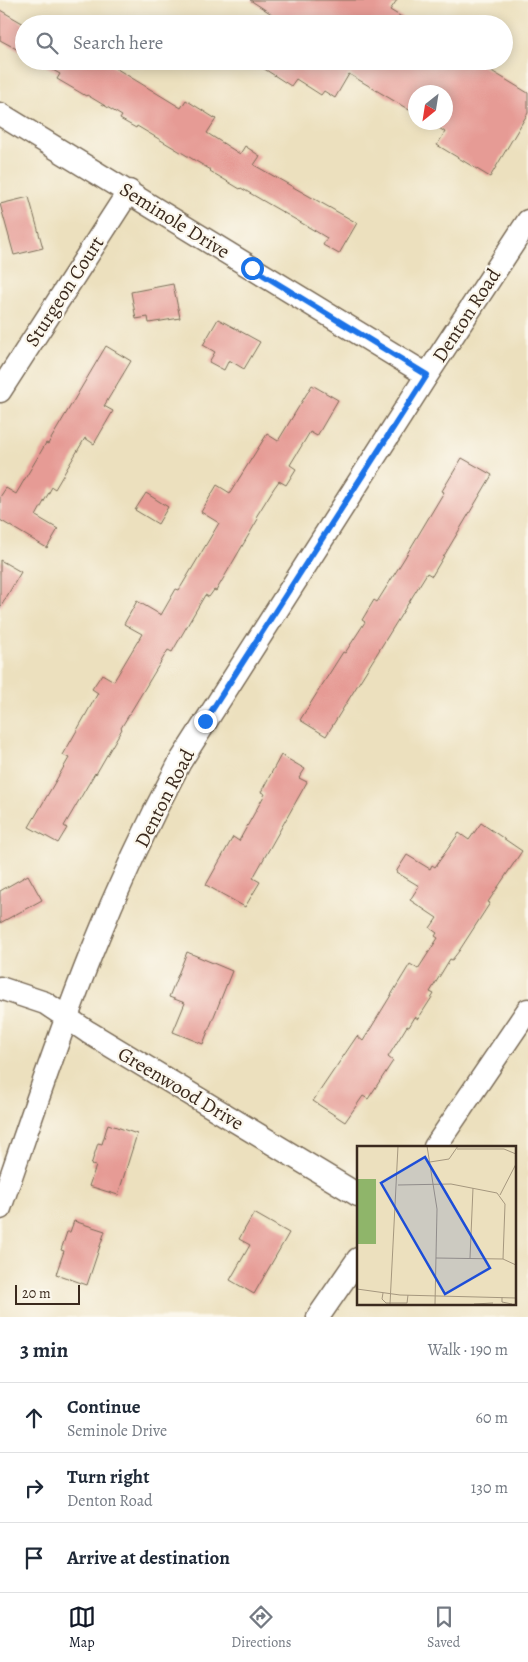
<!DOCTYPE html>
<meta charset="utf-8">
<style>
body{margin:0;font-family:Alegreya,serif;background:#f6f6f7;color:#1f2937}
.compass{position:absolute;left:408px;top:85px;width:45px;height:45px;border-radius:50%;background:#fff;box-shadow:0 2px 12px #0003;rotate:210deg}
.scale{position:absolute;left:15px;bottom:12px;width:65px;box-sizing:border-box;padding-left:5px;border:2px solid #3b2a1e;border-top:0;font-size:14px;line-height:18px;white-space:nowrap;color:#3b2a1e;-webkit-text-stroke:4px #fbf7ec;paint-order:stroke}
.stop{position:absolute;width:15px;height:15px;margin:-11px;border:4px solid #1a73e8;border-radius:50%;background:#fff}
.stop.end{background:#1a73e8;border-color:#fff;box-shadow:0 1px 5px #0008}
.list{margin:0;padding:0;list-style:none}
h2{display:flex;justify-content:space-between;align-items:center;height:65px;margin:0;padding:0 20px;font-size:21px}
h2 small{font-size:16px;font-weight:400;color:#747a83}
.list li{display:grid;grid-template-columns:32px 1fr auto;gap:15px;align-items:center;box-sizing:border-box;height:70px;padding:0 20px;border-top:1px solid #e0e1e3}
.list b{display:block;font-size:19px;white-space:nowrap}
.list p{margin:0;font-size:16px;white-space:nowrap;color:#747a83}
.list em{font-size:16px;font-style:normal;color:#747a83}
.icon{flex:none;width:28px;height:28px;fill:none;stroke:currentColor;stroke-width:2;stroke-linecap:round;stroke-linejoin:round}
.map{position:relative;flex:none;width:528px;height:1317px;overflow:hidden}
.search{position:absolute;background:#fff;box-shadow:0 2px 12px #0003;left:15px;right:15px;top:15px;height:55px;display:flex;align-items:center;gap:12px;box-sizing:border-box;padding:0 18px;border-radius:28px;color:#747a83;font-size:19px}
.sheet{height:275px;background:#fff}
nav{display:flex;justify-content:space-around;align-items:center;box-sizing:border-box;height:70px;border-top:1px solid #e0e1e3;background:#fff;font-size:14px;color:#747a83}
nav a{display:grid;justify-items:center;gap:2px}
nav .on{color:#111827}
.map>svg:first-child{display:block}
.building{fill:#e69b95}
.lines{fill:none;stroke-linecap:round;stroke-linejoin:round}
.minor-casing{stroke:#796a56;stroke-width:25}
.minor{stroke:#fff;stroke-width:22}
.route{stroke:#1a73e8;stroke-width:6}
.labels{text-anchor:middle;stroke-width:4.5;stroke-linejoin:round;paint-order:stroke}
.street-label{font-size:20px;fill:#3b2a1e;stroke:#fbf7ec}
.inset-road{fill:none;stroke:#a5977e;stroke-width:1}
.view{fill:#1d4ed8;fill-opacity:0.15;stroke:#1d4ed8;stroke-width:2.5}
.inset-edge{fill:none;stroke:#3b2a1e;stroke-width:2.5}
</style>
<div class="map">
<svg width="528" height="1317" viewBox="0 0 528 1317">
<rect width="100%" height="100%" fill="#fbf7ec"/>
<filter id="ink" filterUnits="userSpaceOnUse"><feTurbulence type="fractalNoise" baseFrequency=".02" numOctaves="2"/><feDisplacementMap in="SourceGraphic" scale="10" xChannelSelector="R" yChannelSelector="G"/><feConvolveMatrix kernelMatrix="1 2 1 2 8 2 1 2 1" color-interpolation-filters="sRGB"/></filter>
<filter id="wash" filterUnits="userSpaceOnUse"><feTurbulence type="fractalNoise" baseFrequency=".0096" numOctaves="4" result="noise"/><feDisplacementMap in="SourceGraphic" scale="20" xChannelSelector="R" yChannelSelector="G"/><feGaussianBlur stdDeviation="1.12" result="paint"/><feColorMatrix in="noise" values="0 0 0 0 0 0 0 0 0 0 0 0 0 0 0 0 0 1.4 0 .05"/><feComposite in="paint" operator="in"/></filter>
<g filter="url(#wash)">
<rect width="100%" height="100%" fill="#ece0be"/>
<g id="blocks">
<path class="building" d="M250,0H397L390,10L413,24H287Z
M0,10L24,24V53L0,40Z
M37,61H104L181,108L186,100L216,119L207,133L240,154L245,146L260,156L254,165L357,223L339,254L323,245L327,238L317,232L241,188L240,189L210,171L211,170L137,126L136,128L120,119L122,116L87,95L86,96L57,79L60,74Z
M252,61H475L528,93V113L490,177L437,145L445,132L430,122H446V92H416V114L349,74L335,98L324,91L321,95L296,79L291,86Z
M29,197L43,248L14,255L0,204Z
M173,284L180,318L149,323L148,317L136,319L131,292Z
M218,319L260,342L244,369L229,360L224,370L209,362L215,352L203,345Z
M106,346L131,361L104,406L113,411L94,444L85,438L55,489L52,487L36,516L58,529L47,548L0,520V497L6,488L16,494L46,443L48,444Z
M312,385L338,400L317,436L310,432L290,465L296,469L286,485L279,481L274,488L256,517L258,519L216,591L214,590L209,597L205,595L172,652L168,650L121,728L122,729L96,774L95,773L64,826L67,828L58,843L29,827L69,758L63,755L98,693L92,689L102,674L114,681L142,634L124,624L137,601L161,615L176,589L179,590L219,523L201,512L217,485L230,493L267,434L278,441Z
M462,458L492,475L432,576L427,573L326,736L300,720L343,652L345,653L365,622L362,620L374,600L377,602L404,559L444,492L442,491Z
M146,493L168,507L158,524L135,510Z
M0,560L21,572L0,608Z
M281,755L305,769L299,778L307,782L253,878L260,882L245,907L206,885L233,837L239,841L265,794L261,792Z
M481,823L522,851L488,902L490,903L459,951L452,960L450,959L430,992L434,994L418,1019L415,1017L409,1027L407,1026L388,1057L393,1061L368,1099L363,1096L345,1122L313,1101L357,1036L363,1041L410,964L418,969L438,938L435,936L437,933L430,928L437,918L410,900L419,886L396,872L407,855L430,869L432,865L435,867L459,833L469,840Z
M28,875L42,900L0,923V891Z
M187,952L232,971L203,1044L173,1032L185,1003L169,997Z
M108,1124L137,1134L118,1195L89,1186L96,1166L91,1165L98,1143L102,1144Z
M254,1213L289,1233L254,1294L230,1280L250,1245L239,1239Z
M74,1221L105,1231L87,1285L56,1274L64,1251L61,1250L67,1232H70Z"/>
</g>
</g>
<g filter="url(#ink)">
<use href="#blocks" fill-opacity="0" stroke="#796a56" stroke-width="1"/>
<g class="lines">
<defs>
<path id="minor" d="M0,114L427,375
M0,391L129,191
M0,988L45,1003L88,1032L358,1195
M435,1147L528,1010
M0,1208C30,1123 57,1038 91,954C117,889 147,824 180,762L427,375L528,221
M318,1317L358,1259"/>
</defs>
<use href="#minor" class="minor-casing"/>
<use href="#minor" class="minor"/>
</g>
</g>
<g class="lines" filter="url(#ink)">
<path class="route" d="M205,721L427,375L252,268"/>
</g>
<g class="labels">
<g class="street-label">
<text transform="translate(175 220) rotate(32)" y="7">Seminole Drive</text>
<text transform="translate(64 291) rotate(-57)" y="7">Sturgeon Court</text>
<text transform="translate(466 315) rotate(-57)" y="7">Denton Road</text>
<text transform="translate(164 798) rotate(-63)" y="7">Denton Road</text>
<text transform="translate(181 1088) rotate(31)" y="7">Greenwood Drive</text>
</g>
</g>
<g transform="translate(357 1146)">
<rect width="159" height="159" fill="#ece0be"/>
<path d="M0,33H19V98H0Z" fill="#8fb56a"/>
<path class="inset-road" d="M70,0L80,63L78,158M100,3H147L159,8M73,16L92,13L101,0M41,39L94,38L140,47L148,58L146,113M143,49L159,18M79,112L146,113L159,119M113,112L116,42M0,143L43,149L159,152M26,147L25,153L29,157H50L51,149M145,151V156L155,158M33,158L41,0M117,158L136,157"/>
<path class="view" d="M68,11L133,122L88,148L24,37Z"/>
<rect width="159" height="159" class="inset-edge"/>
</g>
</svg>
<svg class="compass" viewBox="-18 -18 36 36"><path d="M0-13l5 13h-10z" fill="#e53935"/><path d="M0 13l5-13h-10z" fill="#747a83"/></svg>
<div class="scale">20 m</div>
<div class="stop" style="left:252px;top:268px"></div>
<div class="stop end" style="left:205px;top:721px"></div>
<div class="search"><svg class="icon" aria-label="search" viewBox="0 0 24 24"><circle cx="10" cy="10" r="6"/><path d="M15 15l6 6"/></svg>Search here</div>
</div>
<section class="sheet">
<h2>3 min<small>Walk · 190 m</small></h2>
<ul class="list">
<li><svg class="icon" aria-label="ahead" viewBox="0 0 24 24"><path d="M12 20V5M6 11l6-6 6 6"/></svg><div><b>Continue</b><p>Seminole Drive</p></div><em>60 m</em></li>
<li><svg class="icon" aria-label="right" viewBox="0 0 24 24"><path d="M7 20v-9h11M14 6l5 5-5 5"/></svg><div><b>Turn right</b><p>Denton Road</p></div><em>130 m</em></li>
<li><svg class="icon" aria-label="arrive" viewBox="0 0 24 24"><path d="M6 21V4h12l-3 4 3 4H6"/></svg><div><b>Arrive at destination</b></div></li>
</ul>
</section>
<nav>
<a class="on"><svg class="icon" aria-label="map" viewBox="0 0 24 24"><path d="M3 6l6-2 6 2 6-2v14l-6 2-6-2-6 2zM9 4v14M15 6v14"/></svg>Map</a>
<a><svg class="icon" aria-label="directions" viewBox="0 0 24 24"><path d="M12 3l9 9-9 9-9-9zM9 14v-3h6M13 9l2 2-2 2"/></svg>Directions</a>
<a><svg class="icon" aria-label="saved" viewBox="0 0 24 24"><path d="M7 4h10v16l-5-4-5 4z"/></svg>Saved</a>
</nav>
